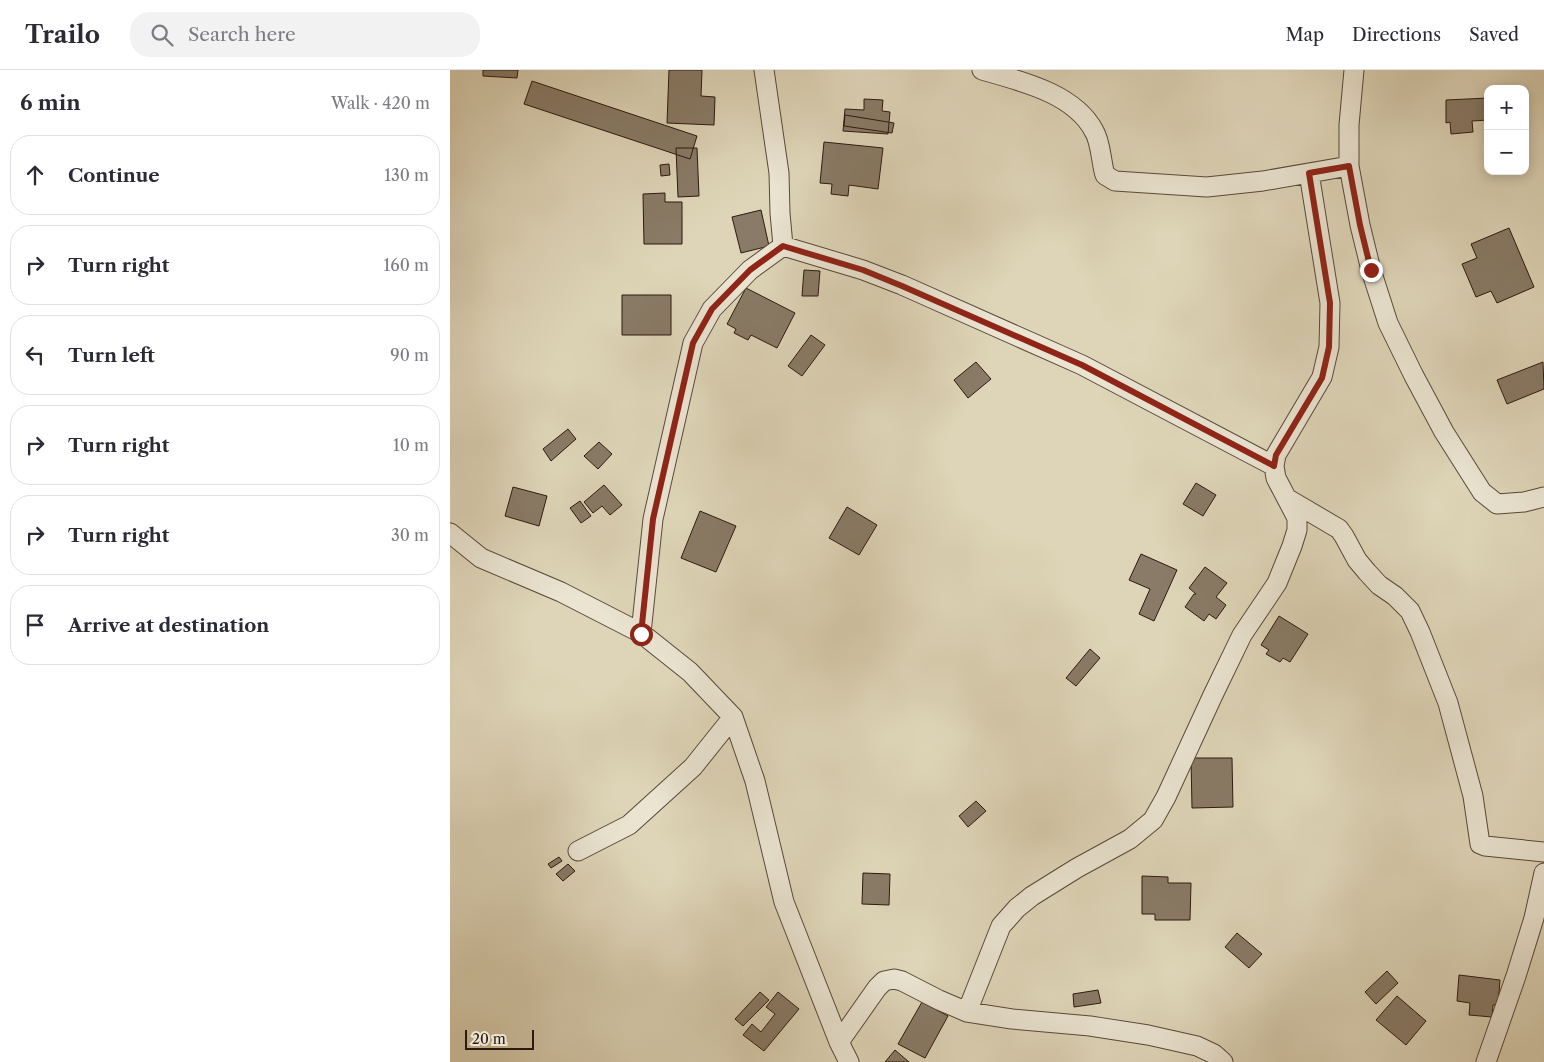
<!DOCTYPE html>
<meta charset="utf-8">
<style>
body{margin:0;font-family:"Libre Caslon Text",serif;background:#f2f2f3;color:#2b2b33}
.controls{position:absolute;right:15px;top:15px;display:grid;overflow:hidden;border-radius:10px;box-shadow:0 2px 12px #0003}
.controls button{width:45px;height:45px;display:grid;place-items:center;padding:0;border:0;border-bottom:1px solid #e1e1e2;background:#fff;color:#2b2b33;font:25px sans-serif}
.scale{position:absolute;left:15px;bottom:12px;width:69px;box-sizing:border-box;padding-left:5px;border:2px solid #2d1910;border-top:0;font-size:14px;line-height:18px;white-space:nowrap;color:#2d1910;-webkit-text-stroke:4px #eae4d1;paint-order:stroke}
.stop{position:absolute;width:15px;height:15px;margin:-11px;border:4px solid #8f2418;border-radius:50%;background:#fff}
.stop.end{background:#8f2418;border-color:#fff;box-shadow:0 1px 5px #0008}
.list{margin:0;padding:0;list-style:none}
h2{display:flex;justify-content:space-between;align-items:center;height:65px;margin:0;padding:0 20px;font-size:21px}
h2 small{font-size:16px;font-weight:400;color:#7c7c81}
.list li{display:grid;grid-template-columns:32px 1fr auto;gap:15px;align-items:center;box-sizing:border-box;height:80px;margin:0 10px 10px;padding:0 10px;border:1px solid #e1e1e2;border-radius:20px}
.list b{display:block;font-size:19px;white-space:nowrap}
.list em{font-size:16px;font-style:normal;color:#7c7c81}
.icon{flex:none;width:28px;height:28px;fill:none;stroke:currentColor;stroke-width:2;stroke-linecap:round;stroke-linejoin:round}
.map{position:relative;flex:none;width:1094px;height:992px;overflow:hidden}
header{display:flex;align-items:center;gap:30px;box-sizing:border-box;height:70px;padding:0 25px;background:#fff;border-bottom:1px solid #e1e1e2}
header strong{font-size:24px}
nav{display:flex;gap:28px;margin-inline-start:auto;font-size:18px}
.search{width:350px;height:45px;background:#f2f2f3;display:flex;align-items:center;gap:12px;box-sizing:border-box;padding:0 18px;border-radius:20px;color:#7c7c81;font-size:19px}
main{display:flex}
aside{flex:1;background:#fff}
.map>svg:first-child{display:block}
.building{fill:#897b67;stroke:#2d1910}
.lines{fill:none;stroke-linecap:round;stroke-linejoin:round}
.street-casing{stroke:#59483a;stroke-width:21}
.street{stroke:#eae4d1;stroke-width:19}
.route{stroke:#8f2418;stroke-width:6}
</style>
<header>
<strong>Trailo</strong>
<div class="search"><svg class="icon" aria-label="search" viewBox="0 0 24 24"><circle cx="10" cy="10" r="6"/><path d="M15 15l6 6"/></svg>Search here</div>
<nav><a>Map</a><a>Directions</a><a>Saved</a></nav>
</header>
<main>
<aside>
<h2>6 min<small>Walk · 420 m</small></h2>
<ul class="list">
<li><svg class="icon" aria-label="ahead" viewBox="0 0 24 24"><path d="M12 20V5M6 11l6-6 6 6"/></svg><div><b>Continue</b></div><em>130 m</em></li>
<li><svg class="icon" aria-label="right" viewBox="0 0 24 24"><path d="M7 20v-9h11M14 6l5 5-5 5"/></svg><div><b>Turn right</b></div><em>160 m</em></li>
<li><svg class="icon" aria-label="left" viewBox="0 0 24 24"><path d="M17 20v-9H6M10 6l-5 5 5 5"/></svg><div><b>Turn left</b></div><em>90 m</em></li>
<li><svg class="icon" aria-label="right" viewBox="0 0 24 24"><path d="M7 20v-9h11M14 6l5 5-5 5"/></svg><div><b>Turn right</b></div><em>10 m</em></li>
<li><svg class="icon" aria-label="right" viewBox="0 0 24 24"><path d="M7 20v-9h11M14 6l5 5-5 5"/></svg><div><b>Turn right</b></div><em>30 m</em></li>
<li><svg class="icon" aria-label="arrive" viewBox="0 0 24 24"><path d="M6 21V4h12l-3 4 3 4H6"/></svg><div><b>Arrive at destination</b></div></li>
</ul>
</aside>
<div class="map">
<svg width="1094" height="992" viewBox="0 0 1094 992">
<rect width="100%" height="100%" fill="#ded5b8"/>
<filter id="stains"><feTurbulence type="fractalNoise" baseFrequency=".004" numOctaves="4"/><feColorMatrix values="0 0 0 0 .2 0 0 0 0 .09 0 0 0 0 .02 0 0 0 .5 -.17"/></filter>
<radialGradient id="worn" r=".72"><stop offset=".6" stop-color="#630" stop-opacity="0"/><stop offset="1" stop-color="#630" stop-opacity=".3"/></radialGradient>
<path class="building" d="M33,0H68L67,8L33,6Z
M219,0H252L251,26L265,27L264,55L217,53Z
M82,11L247,66L240,89L74,34Z
M1038,28V50L1022,51L1023,62L1001,64L1000,52L996,53V30Z
M414,29L433,30L432,41L440,42L438,64L393,61L395,39L414,40Z
M395,45L444,53L442,63L394,56Z
M374,72L433,78L428,119L399,115L398,126L381,124L382,114L370,113Z
M226,78H247L249,126L228,127Z
M219,94L220,105L211,106L210,95Z
M215,123V132H232V174H194L193,124Z
M311,140L319,176L291,183L282,147Z
M1059,158L1084,217L1047,233L1041,221L1026,227L1012,194L1027,188L1021,174Z
M354,200L370,201L368,226H352Z
M296,218L345,243L327,278L301,265L298,270L284,263L286,259L277,254Z
M172,225H221V265H172Z
M361,265L375,275L352,306L338,296Z
M526,292L541,309L518,328L504,310Z
M1093,292L1094,319L1057,334L1047,310Z
M118,359L126,369L101,391L93,379Z
M149,372L162,384L148,399L134,386Z
M746,413L766,425L753,446L733,434Z
M154,415L172,435L160,445L152,436L143,443L134,432Z
M63,417L97,426L89,456L55,446Z
M130,431L141,446L131,453L120,438Z
M397,437L427,455L409,485L379,468Z
M250,441L286,456L266,502L231,488Z
M691,484L727,500L704,551L689,544L700,519L679,510Z
M755,497L777,513L766,527L776,535L766,549L759,544L754,551L735,537L744,524H746L739,518Z
M829,546L858,564L840,592L833,588L830,592L816,584L819,580L811,575Z
M640,579L650,588L626,616L616,608Z
M741,688H782L783,737L742,738Z
M526,731L536,741L518,757L509,746Z
M109,787L112,791L101,798L98,794Z
M118,794L125,801L113,811L106,804Z
M413,803L440,804L439,835L412,834Z
M692,806L718,807V813H741L740,850H705V844H692Z
M787,863L812,884L799,898L775,877Z
M937,901L948,913L926,934L915,922Z
M1009,905L1050,910L1048,935H1043L1042,947L1019,945L1020,933L1007,931Z
M648,920L651,933L624,937L623,924Z
M310,922L319,930L293,956L285,949Z
M328,922L349,939L314,981L293,965L302,954L311,962L325,944L316,937Z
M947,926L976,951L956,975L926,950Z
M472,932L498,946L475,988L448,974Z
M445,980L459,992H435Z"/>
<g class="lines">
<defs>
<path id="street" d="M532,0C570,11 624,23 644,61C651,72 651,92 655,105L665,111L757,117L813,111L899,96
M904,0L899,55V96L910,155L921,200L938,253L964,306L994,362L1032,422L1047,434L1074,432L1094,427
M333,176L413,200L452,215L632,295L824,396
M838,429L889,459L894,466L907,490L917,502L929,515L945,526L960,541L970,562L998,633L1023,726L1030,774L1035,776L1094,782
M0,463L31,488L111,522L191,563L240,602L283,647L305,711L334,832L389,972L399,992
M191,563L203,449L243,273L262,239L300,200L333,176L330,143L329,103L314,0
M128,781L179,755L243,697L283,647
M517,942L551,856L567,838L582,826L627,798L680,769L703,750L716,727L763,625L792,565L827,513L842,476L847,460V448L826,408L824,396L826,385L872,307L879,277L880,233L859,103
M389,972L427,918L434,911L444,909L452,911L489,930L517,942L562,949L640,956L698,965L747,976L764,984L773,992
M1036,992L1066,906L1084,848L1094,803"/>
</defs>
<use href="#street" class="street-casing"/>
<use href="#street" class="street"/>
</g>
<g class="lines">
<path class="route" d="M191,564L203,449L243,273L262,239L300,200L333,176L413,200L452,216L632,295L824,396L826,385L872,308L879,277L880,233L859,103L899,96L910,155L921,200"/>
</g>
<rect width="100%" height="100%" filter="url(#stains)"/>
<rect width="100%" height="100%" fill="url(#worn)"/>
</svg>
<div class="controls">
<button>+</button>
<button>−</button>
</div>
<div class="scale">20 m</div>
<div class="stop" style="left:191px;top:564px"></div>
<div class="stop end" style="left:921px;top:200px"></div>
</div>
</main>
